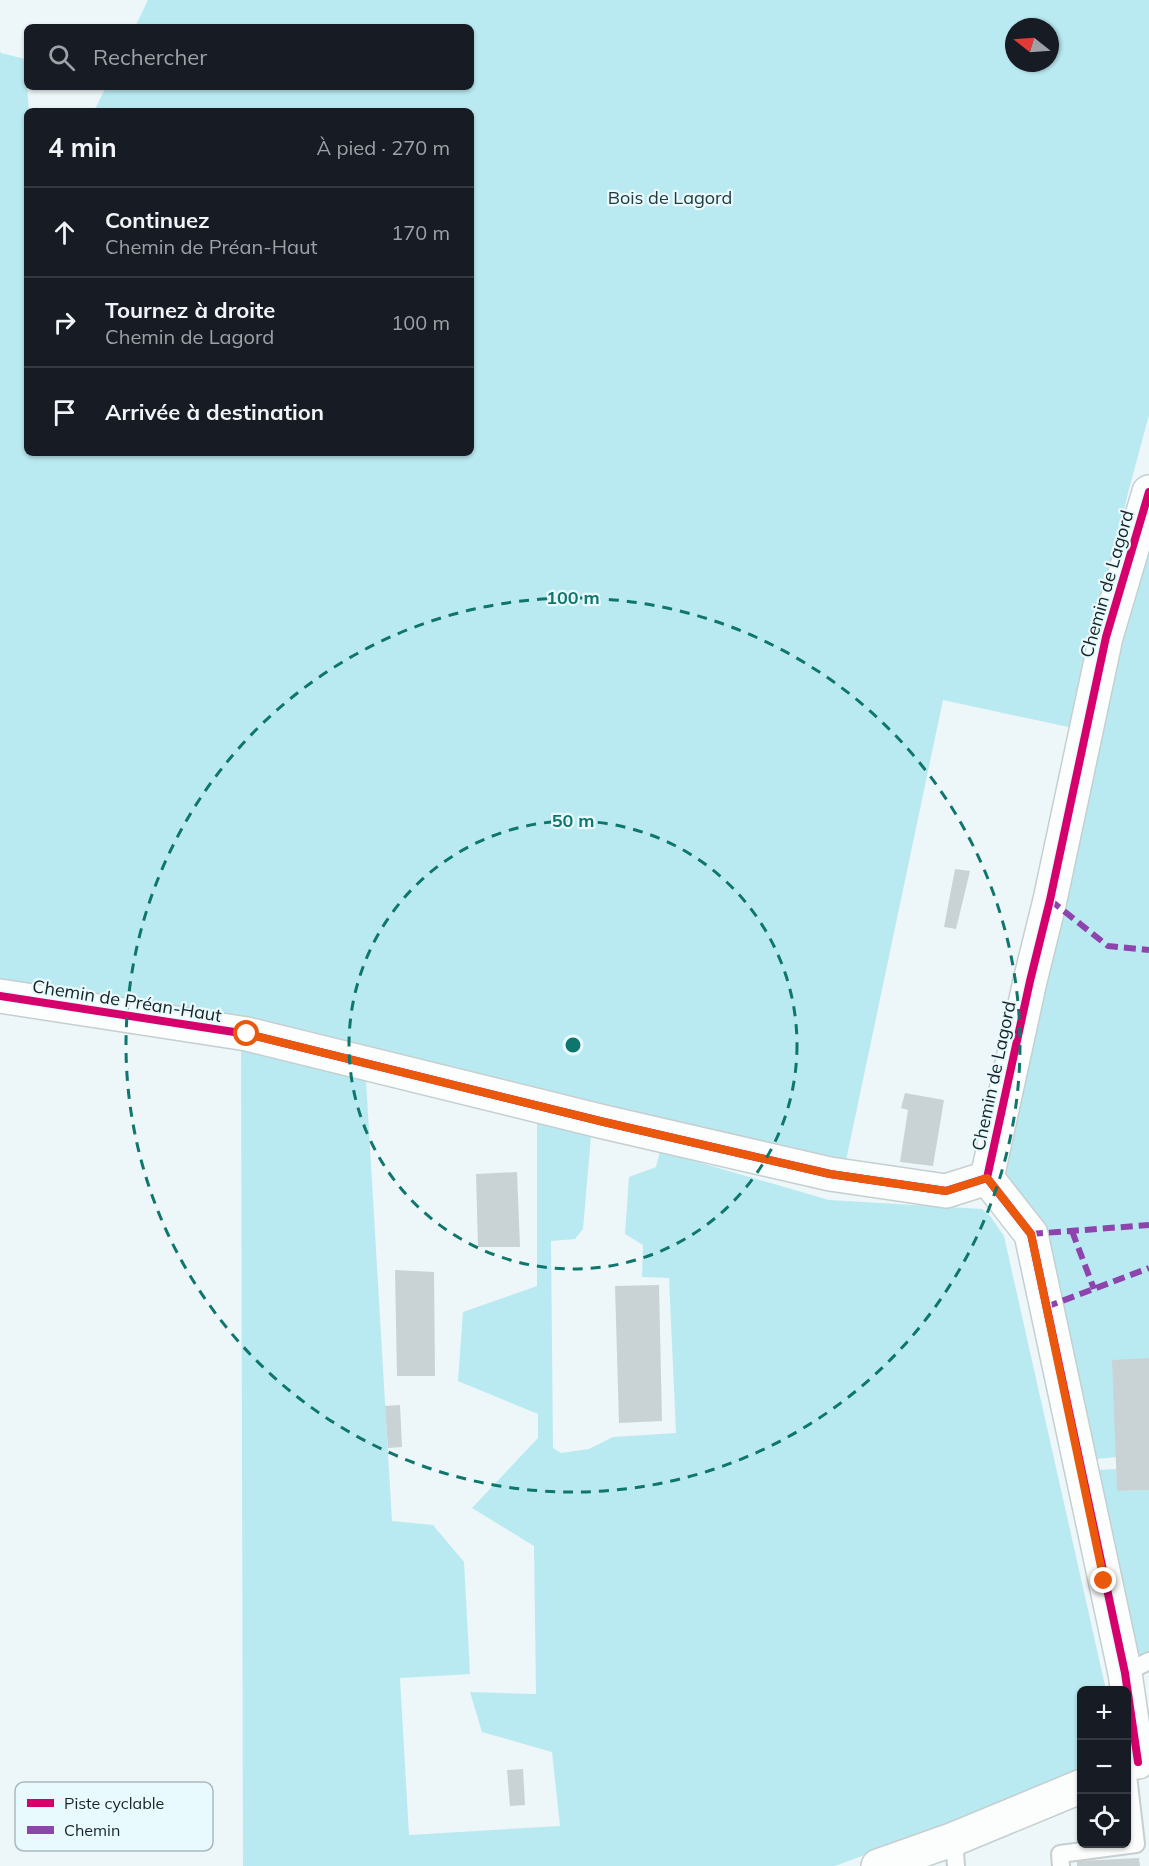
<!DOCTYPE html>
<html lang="fr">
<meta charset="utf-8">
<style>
body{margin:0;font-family:Mulish,sans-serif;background:#242831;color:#f1f3f6}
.controls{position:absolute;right:18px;bottom:18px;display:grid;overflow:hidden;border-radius:9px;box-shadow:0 2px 4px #0004}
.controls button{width:54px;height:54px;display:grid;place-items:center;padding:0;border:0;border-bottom:2px solid #363941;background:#171b24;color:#f1f3f6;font:30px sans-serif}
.compass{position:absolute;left:1005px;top:18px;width:54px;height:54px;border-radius:50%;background:#171b24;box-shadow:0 2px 4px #0004;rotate:287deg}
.stop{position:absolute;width:18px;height:18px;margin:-14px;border:4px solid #ea580c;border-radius:50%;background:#fff}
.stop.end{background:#ea580c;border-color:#fff;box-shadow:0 2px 6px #0008}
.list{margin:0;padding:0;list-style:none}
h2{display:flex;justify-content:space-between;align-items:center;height:78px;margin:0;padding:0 24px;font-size:26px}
h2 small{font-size:20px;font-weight:400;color:#9ea1a6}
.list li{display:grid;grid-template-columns:39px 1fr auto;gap:18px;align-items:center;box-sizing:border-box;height:90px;padding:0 24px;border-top:2px solid #363941}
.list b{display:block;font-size:22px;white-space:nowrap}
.list p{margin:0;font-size:20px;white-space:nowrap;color:#9ea1a6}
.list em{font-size:20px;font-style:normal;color:#9ea1a6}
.icon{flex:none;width:33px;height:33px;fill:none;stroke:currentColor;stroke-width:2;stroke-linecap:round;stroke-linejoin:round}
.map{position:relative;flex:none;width:1149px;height:1866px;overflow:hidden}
.search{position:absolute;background:#171b24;box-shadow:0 2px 4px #0004;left:24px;top:24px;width:450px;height:66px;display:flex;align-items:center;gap:15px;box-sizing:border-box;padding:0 21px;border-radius:9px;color:#9ea1a6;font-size:22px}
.panel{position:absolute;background:#171b24;box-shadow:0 2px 4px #0004;left:24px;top:108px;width:450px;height:348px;border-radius:9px}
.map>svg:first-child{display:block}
.green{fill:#baeaf1;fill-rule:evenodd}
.building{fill:#c9d3d5}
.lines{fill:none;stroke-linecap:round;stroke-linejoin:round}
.lane-casing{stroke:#c5cfd0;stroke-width:20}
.street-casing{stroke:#c5cfd0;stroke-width:36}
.lane{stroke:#fcfefe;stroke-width:16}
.street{stroke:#fcfefe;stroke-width:33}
.quiet{stroke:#8e44ad;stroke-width:6;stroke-dasharray:12 6;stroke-linecap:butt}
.cycleway-casing{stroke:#e8fafd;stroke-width:11}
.cycleway{stroke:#d6006c;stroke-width:8}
.route{stroke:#ea580c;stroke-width:8}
.ring{fill:none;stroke:#0f766e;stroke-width:3;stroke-dasharray:10 8}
.labels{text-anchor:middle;stroke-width:4.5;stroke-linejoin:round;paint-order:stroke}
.park-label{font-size:18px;fill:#223b3e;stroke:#e8fafd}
.street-label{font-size:18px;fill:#172325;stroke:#e8fafd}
.key{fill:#e8fafd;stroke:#a9babc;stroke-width:1.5}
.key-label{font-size:16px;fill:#172325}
.centre{fill:#0f766e;stroke:#e8fafd;stroke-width:3}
.ring-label{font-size:18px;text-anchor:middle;font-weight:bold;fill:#0f766e;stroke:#e8fafd;stroke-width:4.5;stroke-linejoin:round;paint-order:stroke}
</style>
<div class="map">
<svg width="1149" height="1866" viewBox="0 0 1149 1866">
<rect width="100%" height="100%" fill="#edf6f8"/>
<path class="green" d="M148,0H1149V415L1128,493L1073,728L943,700L844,1170L0,992V51L1,53L25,59L29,111H27V453H471V111H94L106,87H471V27H135ZM1014,27H1050V63H1014Z
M1149,493V1358L1116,1457L1087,1460L1046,1307L987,1178Z
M241,1045L365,1063L392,1521L433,1525L464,1562L470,1674L400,1678L409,1835L560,1826L552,1752L482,1732L470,1692L536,1694L534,1546L472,1508L538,1438V1414L458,1381L463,1312L537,1286V1123L591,1136L583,1229L575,1239L551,1241L553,1448L561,1453L589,1449L613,1437L676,1433L669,1278L642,1277L643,1245L625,1234L629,1177L656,1167L660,1151L829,1200L982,1209L991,1217L1004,1236L1106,1690H1082L1081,1772L1049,1787L835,1866H243Z
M1116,1469L1118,1491L1149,1490V1661L1125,1673L1081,1471Z"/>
<path class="building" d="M955,869L970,871L956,929L944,927Z
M905,1093L944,1100L933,1166L900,1162L908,1110L901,1108Z
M517,1172L520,1247H478L476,1174Z
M395,1270L434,1272L435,1376H397Z
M659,1285L662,1421L619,1423L615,1286Z
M1149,1358V1490L1117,1491L1112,1360Z
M400,1405L402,1447L388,1448L385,1406Z
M523,1769L525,1805L510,1806L507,1770Z
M1139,1858L1140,1866H1077V1861Z"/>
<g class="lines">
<defs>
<path id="lane" d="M1125,1673L1149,1661
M954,1839L956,1866
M1061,1866L1060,1854L1136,1844L1127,1767"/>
<path id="street" d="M0,996L247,1034L604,1122L830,1174L946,1191L987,1178
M1138,1762L1125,1673L1031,1234L987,1178L1030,981L1050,900L1106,637L1149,492
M878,1866L954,1839L1082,1786"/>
</defs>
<use href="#lane" class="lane-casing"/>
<use href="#street" class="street-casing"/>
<use href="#lane" class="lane"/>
<use href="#street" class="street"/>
<path class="quiet" d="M1050,900L1108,946L1149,950
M1072,1231L1094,1289
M1031,1234L1149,1225
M1046,1307L1149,1268"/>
<defs>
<path id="cycleway" d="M0,996L247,1034L604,1122L830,1174L946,1191L987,1178
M1138,1762L1125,1673L1031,1234L987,1178L1030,981L1050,900L1106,637L1149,492"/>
</defs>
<use href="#cycleway" class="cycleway-casing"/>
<use href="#cycleway" class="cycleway"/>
</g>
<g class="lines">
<path class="route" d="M247,1034L604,1122L830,1174L946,1191L987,1178L1031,1234L1104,1581"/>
</g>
<g class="ring">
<circle cx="573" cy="1045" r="224"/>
<circle cx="573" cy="1045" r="447"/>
</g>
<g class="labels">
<g class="park-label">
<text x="670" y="204">Bois de Lagord</text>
</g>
<g class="street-label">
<text transform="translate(1107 584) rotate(-74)" y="6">Chemin de Lagord</text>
<text transform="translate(127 1001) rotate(9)" y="6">Chemin de Préan-Haut</text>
<text transform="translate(994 1076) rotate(-78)" y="6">Chemin de Lagord</text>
</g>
</g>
<rect x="15" y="1782" width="198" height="69" rx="9" class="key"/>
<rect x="27" y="1799" width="27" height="8" fill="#d6006c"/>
<rect x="27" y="1826" width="27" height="8" fill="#8e44ad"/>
<g class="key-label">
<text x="64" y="1809">Piste cyclable</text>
<text x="64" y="1836">Chemin</text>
</g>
<circle cx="573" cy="1045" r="9" class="centre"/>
<g class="ring-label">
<text x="573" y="604">100 m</text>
<text x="573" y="827">50 m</text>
</g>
</svg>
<div class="controls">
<button>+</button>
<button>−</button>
<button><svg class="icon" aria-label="locate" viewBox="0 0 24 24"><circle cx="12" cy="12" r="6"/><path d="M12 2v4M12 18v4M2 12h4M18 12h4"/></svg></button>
</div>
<svg class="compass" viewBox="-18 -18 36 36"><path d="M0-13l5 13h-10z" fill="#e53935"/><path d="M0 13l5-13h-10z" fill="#9ea1a6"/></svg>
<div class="stop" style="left:247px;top:1034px"></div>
<div class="stop end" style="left:1104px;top:1581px"></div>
<div class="search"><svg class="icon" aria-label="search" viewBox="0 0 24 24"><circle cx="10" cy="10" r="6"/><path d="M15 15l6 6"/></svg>Rechercher</div>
<section class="panel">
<h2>4 min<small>À pied · 270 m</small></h2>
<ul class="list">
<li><svg class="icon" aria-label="ahead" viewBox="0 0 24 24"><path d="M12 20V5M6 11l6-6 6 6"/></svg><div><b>Continuez</b><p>Chemin de Préan-Haut</p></div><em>170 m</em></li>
<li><svg class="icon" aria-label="right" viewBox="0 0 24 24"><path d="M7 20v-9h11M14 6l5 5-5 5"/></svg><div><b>Tournez à droite</b><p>Chemin de Lagord</p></div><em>100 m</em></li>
<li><svg class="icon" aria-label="arrive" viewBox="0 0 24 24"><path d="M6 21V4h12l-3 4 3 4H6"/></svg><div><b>Arrivée à destination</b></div></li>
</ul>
</section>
</div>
